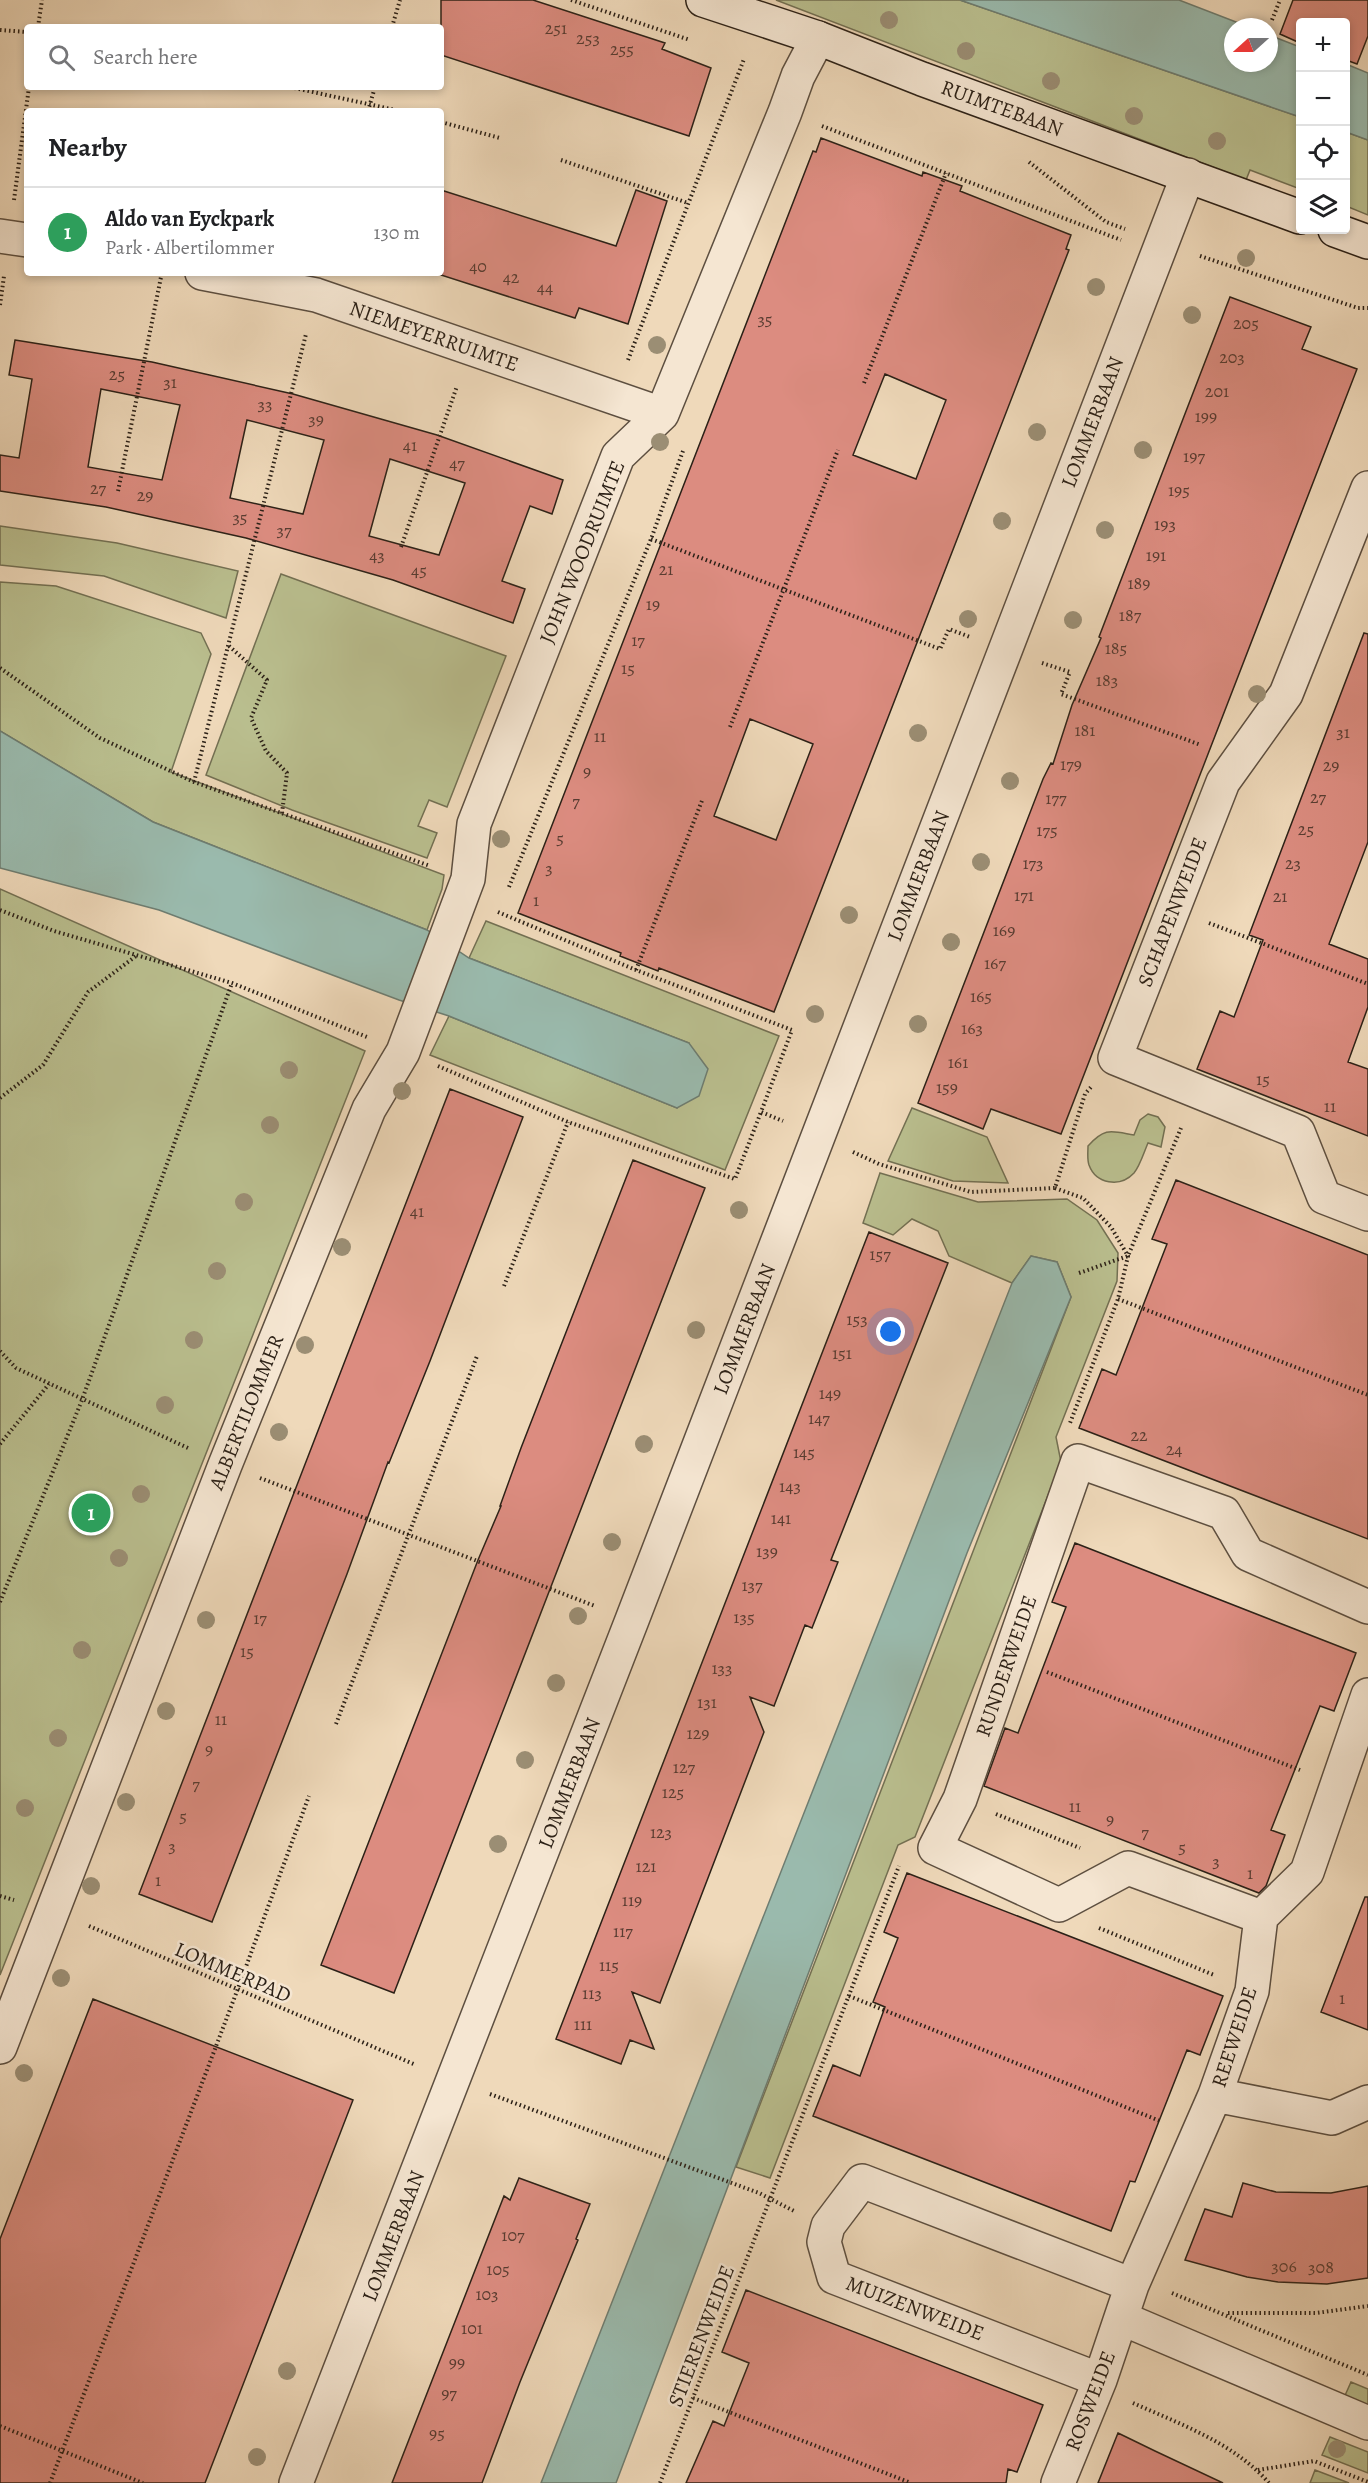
<!DOCTYPE html>
<meta charset="utf-8">
<style>
body{margin:0;font-family:Alegreya,serif;background:#f2f2f2;color:#202124}
.controls{position:absolute;right:18px;top:18px;display:grid;overflow:hidden;border-radius:6px;box-shadow:0 3px 9px #0003}
.controls button{width:54px;height:54px;display:grid;place-items:center;padding:0;border:0;border-bottom:2px solid #e0e0e0;background:#fff;color:#202124;font:30px sans-serif}
.compass{position:absolute;left:1224px;top:18px;width:54px;height:54px;border-radius:50%;background:#fff;box-shadow:0 3px 9px #0003;rotate:249deg}
.you{position:absolute;left:891px;top:1332px;width:21px;height:21px;margin:-15px;border:4px solid #fff;border-radius:50%;background:#1a73e8;box-shadow:0 0 0 9px #1a73e833}
.badge{display:grid;place-items:center;width:39px;height:39px;border-radius:50%;background:#8f2418;color:#fff;font-size:20px;font-weight:700}
.pin{position:absolute;translate:-50% -50%;border:3px solid #fff;box-shadow:0 2px 6px #0006}
.list{margin:0;padding:0;list-style:none}
h2{display:flex;justify-content:space-between;align-items:center;height:78px;margin:0;padding:0 24px;font-size:26px}
h2 small{font-size:20px;font-weight:400;color:#757577}
.list li{display:grid;grid-template-columns:39px 1fr auto;gap:18px;align-items:center;box-sizing:border-box;height:90px;padding:0 24px;border-top:2px solid #e0e0e0}
.list b{display:block;font-size:22px;white-space:nowrap}
.list p{margin:0;font-size:20px;white-space:nowrap;color:#757577}
.list em{font-size:20px;font-style:normal;color:#757577}
.icon{flex:none;width:33px;height:33px;fill:none;stroke:currentColor;stroke-width:2;stroke-linecap:round;stroke-linejoin:round}
.map{position:relative;flex:none;width:1368px;height:2483px;overflow:hidden}
.search{position:absolute;background:#fff;box-shadow:0 3px 9px #0003;left:24px;top:24px;width:420px;height:66px;display:flex;align-items:center;gap:15px;box-sizing:border-box;padding:0 21px;border-radius:6px;color:#757577;font-size:22px}
.panel{position:absolute;background:#fff;box-shadow:0 3px 9px #0003;left:24px;top:108px;width:420px;height:168px;border-radius:6px}
.map>svg:first-child{display:block}
.green{fill:#babf8f;stroke:#737053;stroke-width:1.5}
.water{fill:#9abaad;stroke:#6e7d71;stroke-width:1.5}
.building{fill:#dc8c80;stroke:#2c2117;stroke-width:1.5;fill-rule:evenodd}
.lines{fill:none;stroke-linecap:round;stroke-linejoin:round}
.street-casing{stroke:#5d4f40;stroke-width:36}
.secondary-casing{stroke:#2c2117;stroke-width:36}
.path{stroke:#2c2117;stroke-width:4;stroke-dasharray:1.5 3;stroke-linecap:butt}
.street{stroke:#f5e6d2;stroke-width:33}
.secondary{stroke:#f5e6d2;stroke-width:33}
.tree{fill:#9b8e74}
.labels{text-anchor:middle;stroke-width:5;stroke-linejoin:round;paint-order:stroke}
.number-label{font-size:18px;fill:#583c31}
.street-label{font-size:21px;fill:#2c2117;stroke:#f5e6d2}
</style>
<div class="map">
<svg width="1368" height="2483" viewBox="0 0 1368 2483">
<rect width="100%" height="100%" fill="#efd9ba"/>
<filter id="stains"><feTurbulence type="fractalNoise" baseFrequency=".00333" numOctaves="4"/><feColorMatrix values="0 0 0 0 .2 0 0 0 0 .09 0 0 0 0 .02 0 0 0 .5 -.17"/></filter>
<radialGradient id="worn" r=".72"><stop offset=".6" stop-color="#630" stop-opacity="0"/><stop offset="1" stop-color="#630" stop-opacity=".3"/></radialGradient>
<path class="green" d="M776,0H960L1300,117V189L1250,170L1246,180Z
M1346,132L1368,140V215L1346,206Z
M0,526L117,543L238,571L226,618L104,576L0,565Z
M281,574L506,656L447,807L429,800L418,826L437,833L427,858L292,810L206,775Z
M0,582L56,586L201,633L211,654L171,772L444,875L442,889L427,930L153,822L0,731Z
M0,889L365,1051L0,1975Z
M486,921L779,1036L725,1170L430,1055L449,1016L677,1108L689,1043L469,958Z
M912,1108L987,1137L1008,1183L953,1181L888,1161Z
M1148,1114L1158,1117L1165,1127L1161,1147L1148,1143C1144,1152 1140,1166 1134,1173C1120,1188 1096,1184 1089,1165C1087,1159 1088,1152 1088,1146C1105,1127 1111,1131 1134,1135L1140,1120Z
M880,1173L978,1202L1067,1199L1097,1220L1118,1253L1117,1281L1056,1437L1061,1462L915,1837L898,1845L770,2178L736,2167L1071,1297L1057,1262L1031,1256L1012,1283L949,1256L938,1231L912,1219L893,1235L863,1223Z
M1351,2382L1368,2389V2409L1343,2400Z
M1330,2437L1368,2452V2473L1322,2455Z
M1315,2470L1349,2483H1310Z"/>
<path class="water" d="M960,0H1179L1249,27H1233V63H1269V35L1300,47V117Z
M1346,64L1368,73V140L1346,132Z
M0,731L153,822L427,930L469,958L689,1043L708,1069L699,1096L677,1108L449,1016L399,1000L159,910L0,868Z
M1031,1256L1057,1262L1071,1297L967,1553L616,2483H541L1012,1283Z"/>
<path class="building" d="M441,0H533L665,43L662,49L711,68L689,136L441,55Z
M1293,0H1368V36L1357,64L1346,60V22H1300V43L1280,34Z
M821,138L922,176L923,172L962,186L960,191L1071,235L1066,249L1069,250L774,1012L659,968L658,971L620,956L621,953L518,913L813,151L816,152ZM885,374L946,400L916,479L853,455ZM750,719L813,744L776,840L714,816Z
M441,190L616,246L636,190L667,201L628,324L579,308L575,318L441,275Z
M1230,297L1311,327L1302,349L1357,369L1061,1134L991,1109L983,1129L918,1103L1043,779L1051,763L1053,764L1072,705L1101,638L1099,637Z
M15,340L152,362L293,394L437,435L563,480L552,514L530,506L502,581L525,589L513,623L393,580L246,538L106,507L0,491V455L19,458L32,379L9,375ZM101,389L180,405L162,480L88,467ZM247,420L324,440L303,514L230,498ZM390,459L465,483L439,555L369,536Z
M1364,633L1368,634V842L1329,944L1368,959V1007L1348,1062L1368,1069V1136L1197,1069L1220,1011L1234,1017L1263,940L1249,935Z
M450,1089L523,1117L430,1361L389,1463L388,1462L347,1574L212,1922L139,1894Z
M633,1160L705,1188L394,1993L321,1965L478,1560L501,1506H500L521,1448Z
M1176,1180L1368,1255V1539L1079,1428L1102,1369L1116,1375L1167,1244L1152,1239Z
M869,1232L948,1263L831,1560L838,1562L812,1628L805,1625L774,1706L750,1697L764,1732L660,2003L632,1992L654,2049L630,2040L621,2064L556,2039Z
M1075,1543L1356,1653L1334,1711L1320,1706L1271,1830L1285,1835L1266,1886L1259,1893L984,1786L1005,1728L1018,1733L1066,1607L1052,1602Z
M907,1873L1223,1996L1200,2055L1187,2050L1135,2182L1130,2181L1111,2231L813,2116L833,2065L860,2076L885,2007L873,2002L898,1938L884,1932Z
M1365,1897H1368V2030L1321,2012Z
M93,1999L353,2100L205,2483H0V2239Z
M519,2178L590,2204L576,2239L578,2240L520,2382L482,2483H392L504,2196L510,2200Z
M1243,2183L1276,2192L1331,2193L1368,2186V2278L1327,2284L1278,2282L1247,2277L1185,2260L1205,2209L1232,2217Z
M746,2290L1043,2405L1017,2472L1008,2469L1006,2483H686L713,2421L724,2426L749,2363L722,2352Z
M1118,2433L1155,2451L1223,2483H1098Z"/>
<g class="lines">
<defs>
<path id="street" d="M0,236L27,240
M202,273L316,295L662,414
M1368,488L1286,694L1223,782L1115,1058L1298,1132L1324,1197L1368,1214
M1261,1917L1128,1868L1059,1905L935,1848L960,1799L1078,1461L1224,1513L1248,1554L1368,1607
M0,2047L225,1465L369,1109L403,1052L468,879L474,824L618,456L662,414L785,112L798,76L818,38
M1215,2095L1332,2118L1368,2102
M1121,2318L1368,2423
M1100,2380L834,2277L824,2242L828,2226L862,2181L1132,2285
M296,2483L632,1620L1188,175
M1058,2483L1100,2380L1132,2285L1215,2095L1252,1991L1261,1917L1307,1872L1368,1695"/>
<path id="secondary" d="M703,0L818,38L922,79L1300,217
M1335,230L1368,242"/>
</defs>
<use href="#street" class="street-casing"/>
<use href="#secondary" class="secondary-casing"/>
<path class="path" d="M571,0L690,40
M1272,20L1280,0
M38,27L42,0
M392,27L400,0
M0,30L27,32
M290,87L400,111
M368,111L375,87
M441,122L500,138
M822,126L1121,240
M561,160L688,203
M1029,162L1106,222L1125,229
M14,200L29,87
M1200,256L1358,308H1368
M0,305L4,276
M628,360L744,59
M864,383L946,173
M118,491L161,277
M651,539L940,649L949,629L970,637
M401,547L457,386
M229,646L267,680L251,718L266,751L287,773L282,813
M1042,663L1070,672L1061,694L1201,745
M0,668L100,738L194,782L430,866
M730,727L838,450
M194,782L306,334
M509,887L651,539L683,451
M0,910L54,931L232,983L367,1037
M498,912L636,970L792,1030L761,1112L783,1121
M1209,923L1368,984
M636,970L703,798
M438,1066L568,1122L735,1179L761,1112
M0,1098L43,1065L88,992L136,956
M853,1152L879,1164L971,1192L1055,1188L1085,1094L1091,1087
M1055,1188L1083,1198L1111,1227L1128,1256L1118,1299L1070,1423
M1079,1273L1128,1256L1181,1128
M504,1286L568,1122
M1118,1299L1368,1395
M0,1351L16,1368L190,1449
M0,1444L49,1384
M260,1478L595,1606
M0,1602L82,1400L232,983
M1047,1672L1300,1770
M336,1724L477,1356
M996,1814L1080,1848
M0,1896L14,1900
M89,1926L416,2065
M1099,1928L1214,1975
M849,1996L1160,2121
M490,2094L759,2193L794,2211
M1172,2293L1368,2375
M1228,2313H1316L1368,2306
M693,2398L911,2483
M1133,2403C1180,2424 1234,2443 1269,2483
M0,2426L143,2483
M1258,2470L1314,2461L1368,2482
M50,2483L237,1991L309,1796
M660,2483L899,1866"/>
<use href="#street" class="street"/>
<use href="#secondary" class="secondary"/>
</g>
<g class="tree">
<circle cx="889" cy="20" r="9"/>
<circle cx="966" cy="51" r="9"/>
<circle cx="1051" cy="81" r="9"/>
<circle cx="1134" cy="116" r="9"/>
<circle cx="1217" cy="141" r="9"/>
<circle cx="1246" cy="258" r="9"/>
<circle cx="1096" cy="287" r="9"/>
<circle cx="1192" cy="315" r="9"/>
<circle cx="657" cy="345" r="9"/>
<circle cx="1037" cy="432" r="9"/>
<circle cx="660" cy="442" r="9"/>
<circle cx="1143" cy="450" r="9"/>
<circle cx="1002" cy="521" r="9"/>
<circle cx="1105" cy="530" r="9"/>
<circle cx="968" cy="619" r="9"/>
<circle cx="1073" cy="620" r="9"/>
<circle cx="1257" cy="694" r="9"/>
<circle cx="918" cy="733" r="9"/>
<circle cx="1010" cy="781" r="9"/>
<circle cx="501" cy="839" r="9"/>
<circle cx="981" cy="862" r="9"/>
<circle cx="849" cy="915" r="9"/>
<circle cx="951" cy="942" r="9"/>
<circle cx="815" cy="1014" r="9"/>
<circle cx="918" cy="1024" r="9"/>
<circle cx="289" cy="1070" r="9"/>
<circle cx="402" cy="1091" r="9"/>
<circle cx="270" cy="1125" r="9"/>
<circle cx="244" cy="1202" r="9"/>
<circle cx="739" cy="1210" r="9"/>
<circle cx="342" cy="1247" r="9"/>
<circle cx="217" cy="1271" r="9"/>
<circle cx="696" cy="1330" r="9"/>
<circle cx="194" cy="1340" r="9"/>
<circle cx="305" cy="1345" r="9"/>
<circle cx="165" cy="1405" r="9"/>
<circle cx="279" cy="1432" r="9"/>
<circle cx="644" cy="1444" r="9"/>
<circle cx="141" cy="1494" r="9"/>
<circle cx="612" cy="1542" r="9"/>
<circle cx="119" cy="1558" r="9"/>
<circle cx="578" cy="1616" r="9"/>
<circle cx="206" cy="1620" r="9"/>
<circle cx="82" cy="1650" r="9"/>
<circle cx="556" cy="1683" r="9"/>
<circle cx="166" cy="1711" r="9"/>
<circle cx="58" cy="1738" r="9"/>
<circle cx="525" cy="1760" r="9"/>
<circle cx="126" cy="1802" r="9"/>
<circle cx="25" cy="1808" r="9"/>
<circle cx="498" cy="1844" r="9"/>
<circle cx="91" cy="1886" r="9"/>
<circle cx="61" cy="1978" r="9"/>
<circle cx="24" cy="2073" r="9"/>
<circle cx="287" cy="2371" r="9"/>
<circle cx="1337" cy="2449" r="9"/>
<circle cx="257" cy="2457" r="9"/>
</g>
<g class="labels">
<g class="number-label">
<text x="556" y="34">251</text>
<text x="588" y="44">253</text>
<text x="622" y="55">255</text>
<text x="478" y="272">40</text>
<text x="511" y="283">42</text>
<text x="545" y="293">44</text>
<text x="765" y="325">35</text>
<text x="1246" y="329">205</text>
<text x="1232" y="363">203</text>
<text x="117" y="380">25</text>
<text x="170" y="388">31</text>
<text x="1217" y="397">201</text>
<text x="265" y="410">33</text>
<text x="1206" y="422">199</text>
<text x="316" y="425">39</text>
<text x="410" y="451">41</text>
<text x="1194" y="462">197</text>
<text x="457" y="469">47</text>
<text x="98" y="494">27</text>
<text x="1179" y="496">195</text>
<text x="145" y="501">29</text>
<text x="240" y="523">35</text>
<text x="1165" y="530">193</text>
<text x="284" y="536">37</text>
<text x="377" y="561">43</text>
<text x="1156" y="561">191</text>
<text x="666" y="575">21</text>
<text x="419" y="576">45</text>
<text x="1139" y="589">189</text>
<text x="653" y="610">19</text>
<text x="1130" y="621">187</text>
<text x="638" y="646">17</text>
<text x="1116" y="654">185</text>
<text x="628" y="674">15</text>
<text x="1107" y="686">183</text>
<text x="1085" y="736">181</text>
<text x="1343" y="738">31</text>
<text x="600" y="742">11</text>
<text x="1071" y="770">179</text>
<text x="1331" y="771">29</text>
<text x="587" y="777">9</text>
<text x="1318" y="803">27</text>
<text x="1056" y="804">177</text>
<text x="576" y="807">7</text>
<text x="1306" y="835">25</text>
<text x="1047" y="836">175</text>
<text x="560" y="844">5</text>
<text x="1033" y="869">173</text>
<text x="1293" y="869">23</text>
<text x="549" y="874">3</text>
<text x="1024" y="901">171</text>
<text x="1280" y="902">21</text>
<text x="536" y="906">1</text>
<text x="1004" y="936">169</text>
<text x="995" y="969">167</text>
<text x="981" y="1002">165</text>
<text x="972" y="1034">163</text>
<text x="958" y="1068">161</text>
<text x="1263" y="1085">15</text>
<text x="947" y="1093">159</text>
<text x="1330" y="1112">11</text>
<text x="417" y="1217">41</text>
<text x="880" y="1260">157</text>
<text x="857" y="1325">153</text>
<text x="842" y="1359">151</text>
<text x="830" y="1399">149</text>
<text x="819" y="1424">147</text>
<text x="1139" y="1441">22</text>
<text x="1174" y="1455">24</text>
<text x="804" y="1458">145</text>
<text x="790" y="1492">143</text>
<text x="781" y="1524">141</text>
<text x="767" y="1557">139</text>
<text x="752" y="1591">137</text>
<text x="744" y="1623">135</text>
<text x="260" y="1624">17</text>
<text x="247" y="1657">15</text>
<text x="722" y="1674">133</text>
<text x="707" y="1708">131</text>
<text x="221" y="1725">11</text>
<text x="698" y="1739">129</text>
<text x="209" y="1755">9</text>
<text x="684" y="1773">127</text>
<text x="196" y="1790">7</text>
<text x="673" y="1798">125</text>
<text x="1075" y="1812">11</text>
<text x="183" y="1822">5</text>
<text x="1110" y="1825">9</text>
<text x="661" y="1838">123</text>
<text x="1145" y="1838">7</text>
<text x="172" y="1852">3</text>
<text x="1182" y="1853">5</text>
<text x="1216" y="1867">3</text>
<text x="646" y="1872">121</text>
<text x="1250" y="1879">1</text>
<text x="158" y="1886">1</text>
<text x="632" y="1906">119</text>
<text x="623" y="1937">117</text>
<text x="609" y="1971">115</text>
<text x="592" y="1999">113</text>
<text x="1342" y="2004">1</text>
<text x="583" y="2030">111</text>
<text x="513" y="2241">107</text>
<text x="1284" y="2272">306</text>
<text x="1321" y="2273">308</text>
<text x="498" y="2275">105</text>
<text x="487" y="2300">103</text>
<text x="472" y="2334">101</text>
<text x="457" y="2368">99</text>
<text x="449" y="2399">97</text>
<text x="437" y="2439">95</text>
</g>
<g class="street-label">
<text transform="translate(1002 108) rotate(20)" y="7">RUIMTEBAAN</text>
<text transform="translate(434 336) rotate(19)" y="7">NIEMEYERRUIMTE</text>
<text transform="translate(1092 422) rotate(-69)" y="7">LOMMERBAAN</text>
<text transform="translate(582 552) rotate(-68)" y="7">JOHN WOODRUIMTE</text>
<text transform="translate(918 876) rotate(-69)" y="7">LOMMERBAAN</text>
<text transform="translate(1172 912) rotate(-69)" y="7">SCHAPENWEIDE</text>
<text transform="translate(744 1329) rotate(-69)" y="7">LOMMERBAAN</text>
<text transform="translate(246 1412) rotate(-68)" y="7">ALBERTILOMMER</text>
<text transform="translate(1006 1666) rotate(-71)" y="7">RUNDERWEIDE</text>
<text transform="translate(569 1783) rotate(-69)" y="7">LOMMERBAAN</text>
<text transform="translate(233 1972) rotate(23)" y="7">LOMMERPAD</text>
<text transform="translate(1234 2037) rotate(-72)" y="7">REEWEIDE</text>
<text transform="translate(393 2236) rotate(-69)" y="7">LOMMERBAAN</text>
<text transform="translate(915 2308) rotate(21)" y="7">MUIZENWEIDE</text>
<text transform="translate(701 2336) rotate(-69)" y="7">STIERENWEIDE</text>
<text transform="translate(1090 2401) rotate(-69)" y="7">ROSWEIDE</text>
</g>
</g>
<rect width="100%" height="100%" filter="url(#stains)"/>
<rect width="100%" height="100%" fill="url(#worn)"/>
</svg>
<div class="controls">
<button>+</button>
<button>−</button>
<button><svg class="icon" aria-label="locate" viewBox="0 0 24 24"><circle cx="12" cy="12" r="6"/><path d="M12 2v4M12 18v4M2 12h4M18 12h4"/></svg></button>
<button><svg class="icon" aria-label="layers" viewBox="0 0 24 24"><path d="M12 4l9 5-9 5-9-5zM3 14l9 5 9-5"/></svg></button>
</div>
<svg class="compass" viewBox="-18 -18 36 36"><path d="M0-13l5 13h-10z" fill="#e53935"/><path d="M0 13l5-13h-10z" fill="#757577"/></svg>
<div class="you"></div>
<div class="pin badge" style="left:91px;top:1513px;background:#2e9e5b">1</div>
<div class="search"><svg class="icon" aria-label="search" viewBox="0 0 24 24"><circle cx="10" cy="10" r="6"/><path d="M15 15l6 6"/></svg>Search here</div>
<section class="panel">
<h2>Nearby<small></small></h2>
<ul class="list">
<li><span class="badge" style="background:#2e9e5b">1</span><div><b>Aldo van Eyckpark</b><p>Park · Albertilommer</p></div><em>130 m</em></li>
</ul>
</section>
</div>
